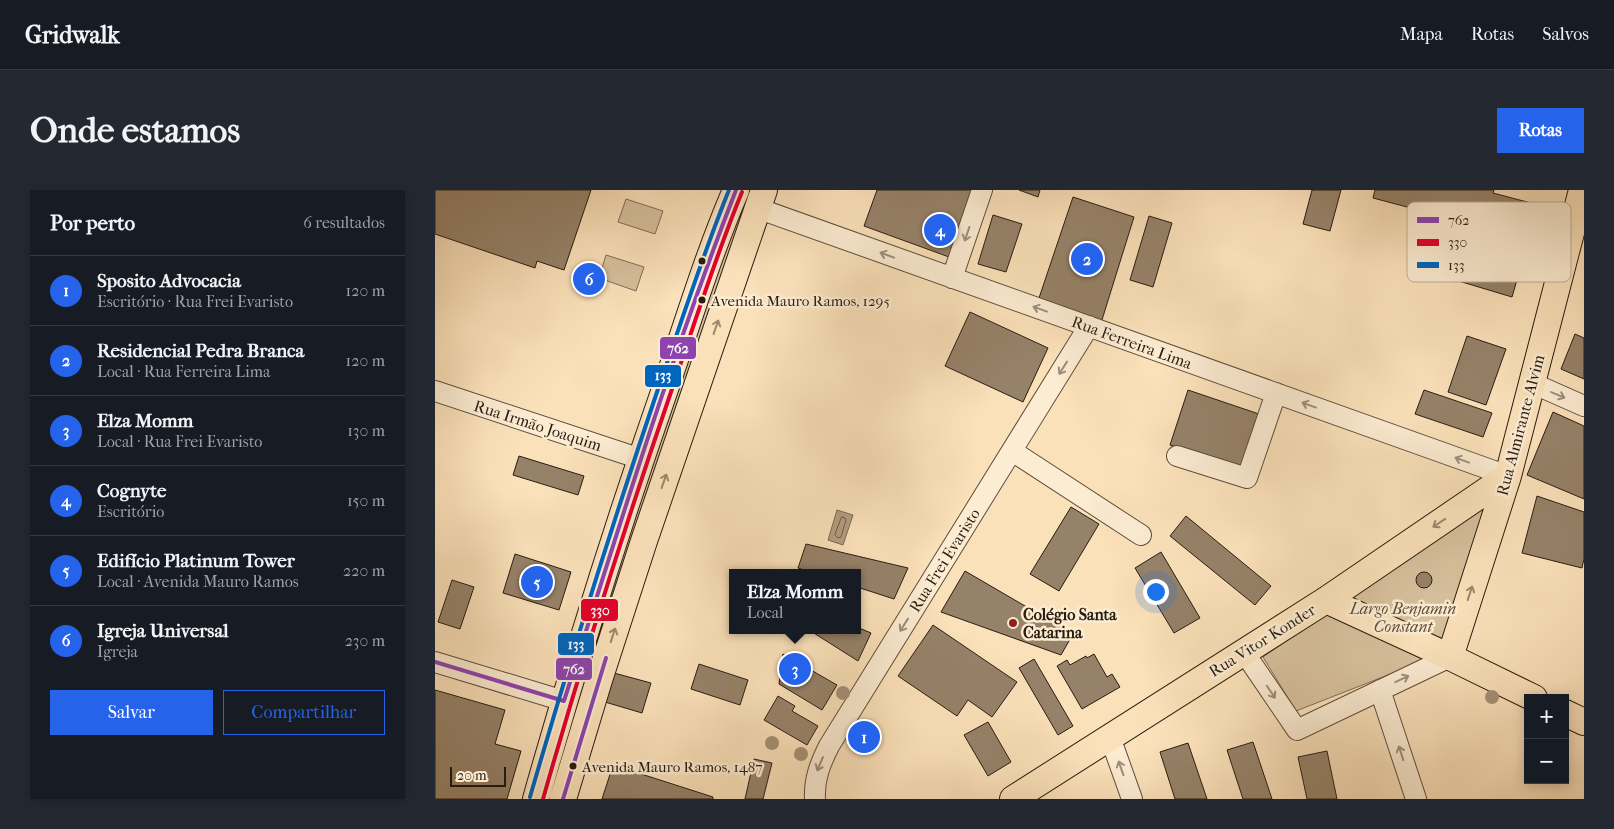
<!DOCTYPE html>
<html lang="pt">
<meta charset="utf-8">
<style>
body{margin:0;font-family:"IM FELL French Canon",serif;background:#242831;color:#f1f3f6}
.controls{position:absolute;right:15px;bottom:15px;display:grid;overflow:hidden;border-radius:0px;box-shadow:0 2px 12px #0003}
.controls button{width:45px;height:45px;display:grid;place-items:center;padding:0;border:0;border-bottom:1px solid #363941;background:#171b24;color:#f1f3f6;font:25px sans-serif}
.scale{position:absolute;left:15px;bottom:12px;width:56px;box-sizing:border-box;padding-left:5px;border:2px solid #281c11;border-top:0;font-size:14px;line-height:18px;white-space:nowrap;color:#281c11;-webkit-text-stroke:4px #fcecd2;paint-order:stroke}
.you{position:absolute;left:720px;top:401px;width:18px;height:18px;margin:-12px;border:4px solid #fff;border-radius:50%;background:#1a73e8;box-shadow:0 0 0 8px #1a73e833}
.badge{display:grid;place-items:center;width:32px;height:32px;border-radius:50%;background:#2563eb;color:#fff;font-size:16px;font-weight:700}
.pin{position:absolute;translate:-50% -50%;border:2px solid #fff;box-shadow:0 1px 5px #0006}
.popup{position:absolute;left:294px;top:379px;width:132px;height:65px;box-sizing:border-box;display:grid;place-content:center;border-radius:0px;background:#171b24;filter:drop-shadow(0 1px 4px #0005);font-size:16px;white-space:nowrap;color:#9ea1a6}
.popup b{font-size:19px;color:#f1f3f6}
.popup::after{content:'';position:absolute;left:50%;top:100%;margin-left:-10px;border:10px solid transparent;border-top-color:#171b24}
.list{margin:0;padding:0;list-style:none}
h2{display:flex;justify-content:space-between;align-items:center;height:65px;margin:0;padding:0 20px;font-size:21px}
h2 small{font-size:16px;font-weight:400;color:#9ea1a6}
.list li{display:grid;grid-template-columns:32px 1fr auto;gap:15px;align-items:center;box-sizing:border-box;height:70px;padding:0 20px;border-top:1px solid #363941}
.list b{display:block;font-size:19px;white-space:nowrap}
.list p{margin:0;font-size:16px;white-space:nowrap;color:#9ea1a6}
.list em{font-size:16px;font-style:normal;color:#9ea1a6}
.actions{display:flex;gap:10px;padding:15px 20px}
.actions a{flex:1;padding:11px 0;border:1px solid #2563eb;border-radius:0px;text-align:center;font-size:18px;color:#2563eb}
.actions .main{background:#2563eb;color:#fff}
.map{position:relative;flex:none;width:1149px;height:609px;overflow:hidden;border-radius:0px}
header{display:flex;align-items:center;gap:30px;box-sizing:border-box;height:70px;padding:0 25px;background:#171b24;border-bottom:1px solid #363941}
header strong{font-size:24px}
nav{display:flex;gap:28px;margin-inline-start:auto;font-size:18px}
.intro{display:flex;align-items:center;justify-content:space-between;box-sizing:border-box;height:120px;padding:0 30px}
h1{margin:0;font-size:35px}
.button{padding:12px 22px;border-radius:0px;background:#2563eb;color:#fff;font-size:18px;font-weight:700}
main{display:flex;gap:30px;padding:0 30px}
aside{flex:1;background:#171b24;border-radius:0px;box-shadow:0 2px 12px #0003}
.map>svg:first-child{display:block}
.green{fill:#d7c09d;stroke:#806e57}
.water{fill:#b39e81;stroke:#7b6a54}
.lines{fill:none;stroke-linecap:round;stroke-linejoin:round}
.shore{stroke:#6e5d49;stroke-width:1}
.building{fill:#968269;stroke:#281c11}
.minor-casing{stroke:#5d4d3b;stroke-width:22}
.major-casing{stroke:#281c11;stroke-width:28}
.minor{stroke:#fcecd2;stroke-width:20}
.major{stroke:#fbe1ba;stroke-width:26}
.bus-1-casing{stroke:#fcecd2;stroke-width:8}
.bus-2-casing{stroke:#fcecd2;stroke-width:8}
.bus-3-casing{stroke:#fcecd2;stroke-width:8}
.bus-1{stroke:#8e44ad;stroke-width:4}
.bus-2{stroke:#e4002b;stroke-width:4}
.bus-3{stroke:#0065bd;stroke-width:4}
.tree{fill:#a49074}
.oneway{stroke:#9d8e7b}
.oneway2{stroke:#9c886e}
.bus-dot{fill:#281c11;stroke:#fcecd2;stroke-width:2}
.poi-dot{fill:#8f2418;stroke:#fcecd2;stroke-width:2}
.labels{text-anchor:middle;stroke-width:5;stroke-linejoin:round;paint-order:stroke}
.bus-label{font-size:15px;fill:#281c11;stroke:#fcecd2;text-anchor:start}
.street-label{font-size:16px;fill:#281c11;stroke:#fcecd2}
.park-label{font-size:16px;font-style:italic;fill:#5d4d3b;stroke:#fcecd2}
.poi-label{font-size:16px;font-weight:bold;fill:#281c11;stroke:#fcecd2;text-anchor:start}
.key{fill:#fcecd2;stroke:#bcae98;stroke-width:1}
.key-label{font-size:14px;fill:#281c11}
.line-badge{stroke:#fcecd2;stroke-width:2}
.badge-label{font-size:14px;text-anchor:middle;font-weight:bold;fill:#fff}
</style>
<header>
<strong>Gridwalk</strong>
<nav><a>Mapa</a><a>Rotas</a><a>Salvos</a></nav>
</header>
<div class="intro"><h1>Onde estamos</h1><a class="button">Rotas</a></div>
<main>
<aside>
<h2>Por perto<small>6 resultados</small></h2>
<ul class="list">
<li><span class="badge">1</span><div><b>Sposito Advocacia</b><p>Escritório · Rua Frei Evaristo</p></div><em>120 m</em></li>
<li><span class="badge">2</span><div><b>Residencial Pedra Branca</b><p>Local · Rua Ferreira Lima</p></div><em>120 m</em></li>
<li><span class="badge">3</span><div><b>Elza Momm</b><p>Local · Rua Frei Evaristo</p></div><em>130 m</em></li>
<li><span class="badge">4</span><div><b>Cognyte</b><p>Escritório</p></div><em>150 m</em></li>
<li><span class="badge">5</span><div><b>Edifício Platinum Tower</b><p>Local · Avenida Mauro Ramos</p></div><em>220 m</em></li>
<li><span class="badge">6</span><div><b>Igreja Universal</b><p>Igreja</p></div><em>230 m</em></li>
</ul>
<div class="actions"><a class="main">Salvar</a><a>Compartilhar</a></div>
</aside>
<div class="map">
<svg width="1149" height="609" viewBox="0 0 1149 609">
<rect width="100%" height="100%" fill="#fbe1ba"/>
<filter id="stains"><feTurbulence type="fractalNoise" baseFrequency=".004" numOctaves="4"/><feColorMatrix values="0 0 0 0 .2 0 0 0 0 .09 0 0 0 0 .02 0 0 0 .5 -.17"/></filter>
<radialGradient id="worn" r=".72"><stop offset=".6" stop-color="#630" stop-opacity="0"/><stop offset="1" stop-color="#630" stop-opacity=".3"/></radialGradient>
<path class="green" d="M191,9L228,21L220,44L183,32Z
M302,25L307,26L117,609H109L151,473Z
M171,65L209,77L201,101L164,88Z
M1051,314L1009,463L861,521L828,467Z"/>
<path class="water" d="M402,320L418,325L408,355L393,350Z"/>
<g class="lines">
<path class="shore" d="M407,327L410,328L411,330L406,347L403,348L400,345Z"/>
</g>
<path class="building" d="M0,0H156L129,80L102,71L100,78L0,44Z
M442,0H537L514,67L429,36Z
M584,0H605L603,7Z
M877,0H906L895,41L868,34Z
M940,0H1059L1058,3L1096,13L1085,56L1057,48L1059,40L938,8Z
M638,7L699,27L666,133L603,111Z
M558,25L587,34L571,82L543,74Z
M714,26L737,33L718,97L695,90Z
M1037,61L1086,76L1077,107L997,83L1002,68L1032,77Z
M535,122L613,158L588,212L510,176Z
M1140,144L1149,148V189L1126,179Z
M1032,146L1071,159L1051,215L1013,202Z
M753,200L824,224L806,277L735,255Z
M989,200L1057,223L1048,247L980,224Z
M1118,222L1149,236V309L1092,285Z
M84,266L149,286L143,305L78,285Z
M1102,306L1149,322V369L1147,378L1087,363Z
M636,317L664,334L624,401L595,384Z
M751,326L836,396L820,415L735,346Z
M371,354L384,357L473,378L459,409L422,397V383H378L363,378Z
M726,362L765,428L739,443L700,378Z
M80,364L136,382L124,420L68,403Z
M530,381L638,444L626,465L506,422Z
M981 390a8 8 0 1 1 16 0a8 8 0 1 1-16 0Z
M17,390L39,397L25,439L3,432Z
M498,435L582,492L557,527L533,510L522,526L463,486Z
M422,437L436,443L423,471L374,440H422Z
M348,464L402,495L387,520L344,494Z
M659,464L672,487L677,484L685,497L647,519L622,476L632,470L635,475L651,466L652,468Z
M599,469L638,536L623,545L584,478Z
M264,474L313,490L305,515L256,499Z
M179,483L216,493L207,523L170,512Z
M0,500L70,520L60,554L86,561L72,609H0Z
M343,506L360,516L357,521L383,536L372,555L329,530Z
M553,532L576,572L553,586L529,545Z
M818,552L837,609H808L792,560Z
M753,553L772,609H740L725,562Z
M892,561L902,609H872L863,567Z
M319,569L337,573L328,609H310Z
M178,575L278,607V609H167Z"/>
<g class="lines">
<defs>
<path id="minor" d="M322,18L1073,286
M517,88L547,0
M1097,193L1149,216
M0,201L206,269
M577,261L706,345
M742,266L812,288L841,203
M809,462L862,540L1015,467
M0,472L129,511
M945,500L981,609
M675,547L697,609
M380,609C379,589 385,574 394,556L654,136"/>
<path id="major" d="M891,410L1015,467L1099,508
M1015,467L1073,286L1147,0
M1130,523L1149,532
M101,609C140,471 183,334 230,199C253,132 273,65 301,0
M128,609L164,490L209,351L329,0
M578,609L891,410L1073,286"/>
</defs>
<use href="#minor" class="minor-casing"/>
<use href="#major" class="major-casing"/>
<use href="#minor" class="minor"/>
<use href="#major" class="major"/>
<defs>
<path id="bus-1" d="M0,472L129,511C183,340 236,167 301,0
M128,609L171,468"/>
<path id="bus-2" d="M108,609C147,472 190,336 236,202C259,135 280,68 307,2"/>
<path id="bus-3" d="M95,607C135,469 178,332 224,196C247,130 268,64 294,0"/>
</defs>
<use href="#bus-1" class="bus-1-casing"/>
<use href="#bus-2" class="bus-2-casing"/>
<use href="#bus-3" class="bus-3-casing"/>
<use href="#bus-1" class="bus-1"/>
<use href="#bus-2" class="bus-2"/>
<use href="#bus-3" class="bus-3"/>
</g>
<g class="tree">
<circle cx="408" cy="503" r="7"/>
<circle cx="1057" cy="507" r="7"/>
<circle cx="337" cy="553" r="7"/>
<circle cx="366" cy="564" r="7"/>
</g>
<defs><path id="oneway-shaft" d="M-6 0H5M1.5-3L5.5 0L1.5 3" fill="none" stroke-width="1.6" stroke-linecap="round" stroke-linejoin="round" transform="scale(1.25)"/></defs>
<g class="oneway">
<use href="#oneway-shaft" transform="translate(532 44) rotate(109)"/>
<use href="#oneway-shaft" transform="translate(452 65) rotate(-160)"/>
<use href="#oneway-shaft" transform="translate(605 119) rotate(-160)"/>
<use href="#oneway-shaft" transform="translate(628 178) rotate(122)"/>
<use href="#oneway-shaft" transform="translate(1123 205) rotate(23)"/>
<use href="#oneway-shaft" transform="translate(874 215) rotate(-160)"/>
<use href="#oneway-shaft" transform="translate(1027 270) rotate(-160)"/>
<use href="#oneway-shaft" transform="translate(469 435) rotate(122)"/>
<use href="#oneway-shaft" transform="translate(967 489) rotate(-25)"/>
<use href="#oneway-shaft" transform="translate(836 502) rotate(56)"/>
<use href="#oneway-shaft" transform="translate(966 563) rotate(-108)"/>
<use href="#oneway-shaft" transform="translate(385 574) rotate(113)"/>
<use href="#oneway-shaft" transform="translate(686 578) rotate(-109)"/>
</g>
<g class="oneway2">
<use href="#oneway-shaft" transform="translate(281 137) rotate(-71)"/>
<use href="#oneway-shaft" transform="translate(229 291) rotate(-71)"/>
<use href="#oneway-shaft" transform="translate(1004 333) rotate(146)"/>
<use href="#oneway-shaft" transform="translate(1035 403) rotate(-72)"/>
<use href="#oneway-shaft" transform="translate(178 445) rotate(-72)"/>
</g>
<g class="bus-dot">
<circle cx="267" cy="71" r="4.5"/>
<circle cx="267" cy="110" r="4.5"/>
<circle cx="138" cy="576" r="4.5"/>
</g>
<circle class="poi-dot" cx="578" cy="433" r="5"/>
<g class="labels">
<g class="bus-label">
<text x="276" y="116">Avenida Mauro Ramos, 1295</text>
<text x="147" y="582">Avenida Mauro Ramos, 1487</text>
</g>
<g class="street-label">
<text transform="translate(697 152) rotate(20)" y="6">Rua Ferreira Lima</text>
<text transform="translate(103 235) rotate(18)" y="6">Rua Irmão Joaquim</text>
<text transform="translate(1085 235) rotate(-75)" y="6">Rua Almirante Alvim</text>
<text transform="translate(509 370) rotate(-58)" y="6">Rua Frei Evaristo</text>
<text transform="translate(827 450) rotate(-32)" y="6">Rua Vitor Konder</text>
</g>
<g class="park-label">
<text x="968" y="424">Largo Benjamin<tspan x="968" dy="18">Constant</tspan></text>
</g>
<g class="poi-label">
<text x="588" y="430">Colégio Santa<tspan x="588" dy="18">Catarina</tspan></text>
</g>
</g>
<rect x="972" y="12" width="164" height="80" rx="8" class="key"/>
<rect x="982" y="27" width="22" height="6" fill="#8e44ad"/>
<rect x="982" y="49" width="22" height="7" fill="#e4002b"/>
<rect x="982" y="72" width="22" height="6" fill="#0065bd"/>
<g class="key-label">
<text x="1013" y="35">762</text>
<text x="1013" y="57">330</text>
<text x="1013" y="80">133</text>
</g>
<g class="line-badge">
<rect x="224" y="146" width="38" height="24" rx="5" fill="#8e44ad"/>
<rect x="209" y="174" width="38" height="24" rx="5" fill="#0065bd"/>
<rect x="145" y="408" width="39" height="24" rx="5" fill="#e4002b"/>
<rect x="122" y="442" width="38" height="24" rx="5" fill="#0065bd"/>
<rect x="120" y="467" width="38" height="24" rx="5" fill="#8e44ad"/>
</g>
<g class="badge-label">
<text x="243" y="163">762</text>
<text x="228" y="190">133</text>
<text x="165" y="425">330</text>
<text x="141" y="459">133</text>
<text x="139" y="484">762</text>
</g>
<rect width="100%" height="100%" filter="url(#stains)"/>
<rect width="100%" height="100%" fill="url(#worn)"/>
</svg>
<div class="controls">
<button>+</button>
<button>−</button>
</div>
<div class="scale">20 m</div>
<div class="you"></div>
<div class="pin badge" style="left:429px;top:547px">1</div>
<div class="pin badge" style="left:652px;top:69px">2</div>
<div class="pin badge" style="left:360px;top:479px">3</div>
<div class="popup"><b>Elza Momm</b>Local</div>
<div class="pin badge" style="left:505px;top:40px">4</div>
<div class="pin badge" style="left:102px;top:392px">5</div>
<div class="pin badge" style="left:154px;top:89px">6</div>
</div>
</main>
